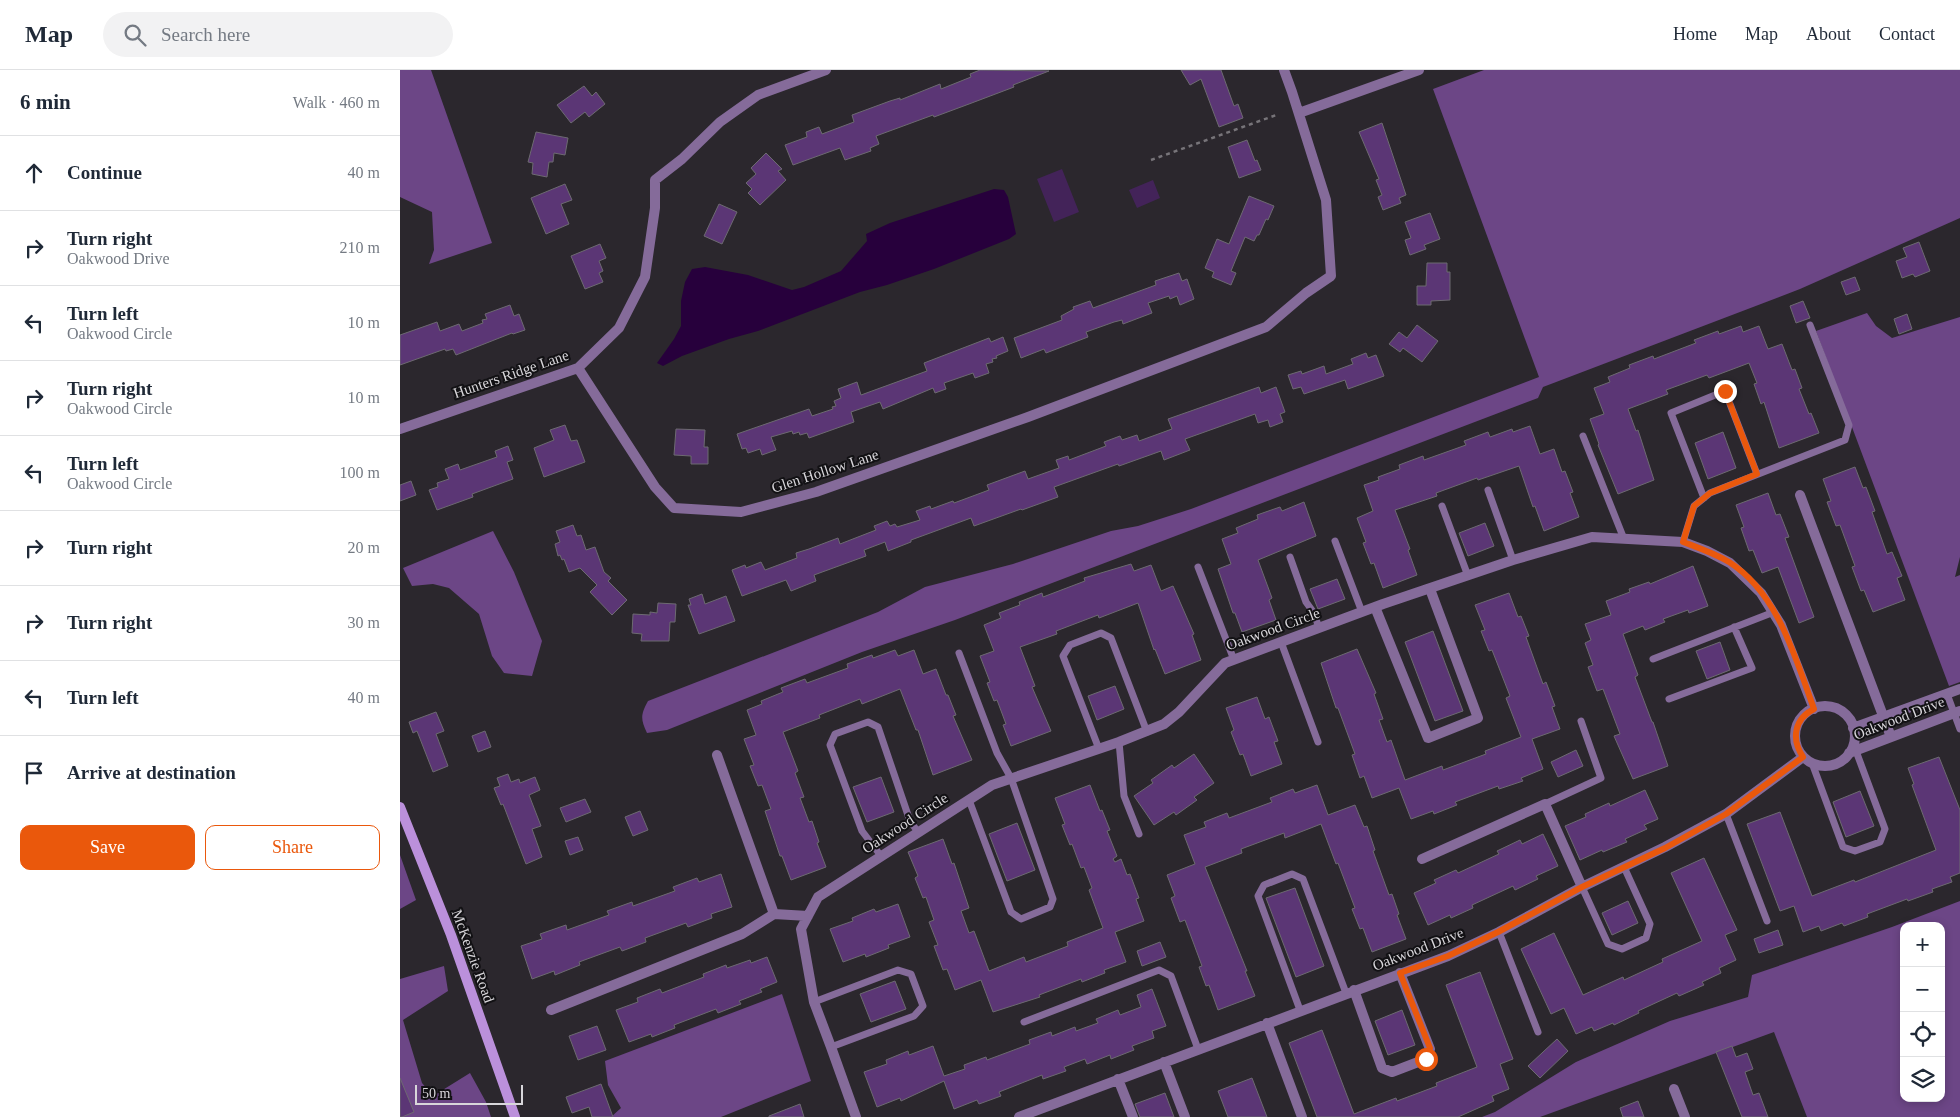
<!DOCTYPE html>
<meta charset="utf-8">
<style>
body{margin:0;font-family:"Times New Roman",serif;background:#f2f2f3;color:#1f2937}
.controls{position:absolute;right:15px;bottom:15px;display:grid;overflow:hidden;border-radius:10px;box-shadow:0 2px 8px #0003}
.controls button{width:45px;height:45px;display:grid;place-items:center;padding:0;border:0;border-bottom:1px solid #e0e1e3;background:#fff;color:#1f2937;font:25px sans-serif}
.scale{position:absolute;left:15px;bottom:12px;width:108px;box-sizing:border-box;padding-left:5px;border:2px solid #d8d6da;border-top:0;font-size:14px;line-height:18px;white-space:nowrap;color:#d8d6da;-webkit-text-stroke:4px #121114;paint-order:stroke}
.stop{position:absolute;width:15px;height:15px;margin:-11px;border:4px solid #ea580c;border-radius:50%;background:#fff}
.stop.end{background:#ea580c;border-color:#fff;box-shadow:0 1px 5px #0008}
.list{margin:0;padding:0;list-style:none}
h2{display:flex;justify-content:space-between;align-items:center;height:65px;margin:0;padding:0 20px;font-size:21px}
h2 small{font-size:16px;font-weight:400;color:#747a83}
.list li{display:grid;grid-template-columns:32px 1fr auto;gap:15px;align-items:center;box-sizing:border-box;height:75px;padding:0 20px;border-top:1px solid #e0e1e3}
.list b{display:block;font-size:19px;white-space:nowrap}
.list p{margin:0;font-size:16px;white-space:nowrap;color:#747a83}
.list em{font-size:16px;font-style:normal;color:#747a83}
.actions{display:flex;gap:10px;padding:15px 20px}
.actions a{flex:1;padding:11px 0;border:1px solid #ea580c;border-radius:10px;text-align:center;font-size:18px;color:#ea580c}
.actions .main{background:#ea580c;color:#fff}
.icon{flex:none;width:28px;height:28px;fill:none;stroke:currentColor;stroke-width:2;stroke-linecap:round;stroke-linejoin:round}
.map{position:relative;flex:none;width:1560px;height:1047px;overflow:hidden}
header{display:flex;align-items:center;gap:30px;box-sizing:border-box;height:70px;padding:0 25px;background:#fff;border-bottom:1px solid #e0e1e3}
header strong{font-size:24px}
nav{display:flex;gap:28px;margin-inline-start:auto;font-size:18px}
.search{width:350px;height:45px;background:#f2f2f3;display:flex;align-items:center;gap:12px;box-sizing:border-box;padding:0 18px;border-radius:28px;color:#747a83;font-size:19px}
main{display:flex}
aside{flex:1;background:#fff}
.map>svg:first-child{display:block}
.green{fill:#432359}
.forest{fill:#6c4686;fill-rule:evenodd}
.water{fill:#27003c}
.building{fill:#5b3675;stroke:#6d6a71}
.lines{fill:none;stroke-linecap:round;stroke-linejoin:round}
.path{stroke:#777479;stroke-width:2.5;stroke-dasharray:4 4;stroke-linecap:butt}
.lane{stroke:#856b9a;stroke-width:7}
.street{stroke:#856b9a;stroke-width:10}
.secondary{stroke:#bb90db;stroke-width:10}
.route{stroke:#ea580c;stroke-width:6}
.labels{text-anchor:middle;stroke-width:4;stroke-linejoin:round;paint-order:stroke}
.street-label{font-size:15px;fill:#d8d6da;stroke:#121114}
</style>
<header>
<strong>Map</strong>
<div class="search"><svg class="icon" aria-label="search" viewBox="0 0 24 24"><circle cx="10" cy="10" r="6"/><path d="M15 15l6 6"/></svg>Search here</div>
<nav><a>Home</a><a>Map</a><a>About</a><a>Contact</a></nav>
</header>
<main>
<aside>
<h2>6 min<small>Walk · 460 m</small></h2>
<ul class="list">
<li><svg class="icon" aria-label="ahead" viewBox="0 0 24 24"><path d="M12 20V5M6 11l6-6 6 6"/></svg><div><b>Continue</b></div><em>40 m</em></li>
<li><svg class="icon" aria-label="right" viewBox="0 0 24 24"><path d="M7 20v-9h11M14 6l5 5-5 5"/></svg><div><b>Turn right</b><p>Oakwood Drive</p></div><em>210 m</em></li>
<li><svg class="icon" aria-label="left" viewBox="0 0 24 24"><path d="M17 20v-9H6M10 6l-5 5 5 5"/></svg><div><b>Turn left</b><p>Oakwood Circle</p></div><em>10 m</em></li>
<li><svg class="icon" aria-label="right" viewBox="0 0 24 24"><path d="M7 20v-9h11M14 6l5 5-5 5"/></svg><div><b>Turn right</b><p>Oakwood Circle</p></div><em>10 m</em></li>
<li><svg class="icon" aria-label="left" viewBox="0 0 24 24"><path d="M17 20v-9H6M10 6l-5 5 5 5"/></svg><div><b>Turn left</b><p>Oakwood Circle</p></div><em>100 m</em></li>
<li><svg class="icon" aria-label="right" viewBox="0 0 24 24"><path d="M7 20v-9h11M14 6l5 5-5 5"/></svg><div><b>Turn right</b></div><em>20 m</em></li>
<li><svg class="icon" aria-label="right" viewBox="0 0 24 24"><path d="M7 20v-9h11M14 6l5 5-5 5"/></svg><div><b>Turn right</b></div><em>30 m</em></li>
<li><svg class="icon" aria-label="left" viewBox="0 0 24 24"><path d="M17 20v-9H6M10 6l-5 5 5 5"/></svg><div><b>Turn left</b></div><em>40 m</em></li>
<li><svg class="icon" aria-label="arrive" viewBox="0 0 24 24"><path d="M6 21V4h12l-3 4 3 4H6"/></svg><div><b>Arrive at destination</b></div></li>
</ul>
<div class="actions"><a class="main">Save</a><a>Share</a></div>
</aside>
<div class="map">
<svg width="1560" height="1047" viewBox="0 0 1560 1047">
<rect width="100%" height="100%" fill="#2b272d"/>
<path class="green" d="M662,99L679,142L654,152L637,109Z
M753,110L760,128L737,138L729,120Z"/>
<path class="forest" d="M0,0H31L92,173L29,194L34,180L32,142L0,127Z
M1084,0H1560V148L1400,219L1143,317L1138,328L555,550L462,582L267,660L247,663C240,649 241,644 248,631L478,542L525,517L613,494L711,461L738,456L791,439L1139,307L1033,19Z
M1467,243L1476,256L1492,268L1560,247V487L1555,507L1560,505V612L1549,616L1416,261Z
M93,461L114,502L142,571L132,606L104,603L92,586L79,544L49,518L33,514L12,516L3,498Z
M0,785L16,830L0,839Z
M1560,831V1047H1407L1374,962L1140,1047H1082L1095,1042L1176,992L1270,951L1348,927L1352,905L1492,857ZM1504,856H1541V1028H1504Z
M44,896L48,921L3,950L22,1013L33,1026L70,1003L86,1032L91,1047H0V909Z
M382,924L411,1011L321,1047H211L221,1038L208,1015L205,991Z"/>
<path class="water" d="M594,119L604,120L608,127L616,164L609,169L534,199L487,215L460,222L358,261L329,269L282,286L263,296L257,293L274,269L281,256V231L285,212L292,199L305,197L348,205L392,220L404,217L441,201L467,171L466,164L490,153Z"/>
<path class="building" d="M580,0L649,1L613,15L614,17L569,34L534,47L533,45L476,66L479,74L470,78L471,81L445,90L440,78L393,95L385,75L407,67L406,62L419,57L422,64L454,52L452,45L490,31L500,28V30L540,14L541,19L571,7L570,4Z
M781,0H821L834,36L838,34L843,48L819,57L801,9L790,15Z
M184,16L192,26L196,22L205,34L189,47L185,42L171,53L157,35Z
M982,53L1006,125L999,128L1001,133L983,140L978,127L982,125L976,110L979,109L959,62Z
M136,62L168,68L165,85L154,83L153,92H149L147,107L132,104L133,93L128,92Z
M847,70L855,91L857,90L861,100L839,108L828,77Z
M366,83L382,99L378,101L386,110L360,135L348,123L352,119L346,113L356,104L351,98Z
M165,114L172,130L161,134L169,154L146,164L131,128Z
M849,126L874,136L868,150L866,149L859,165H857L854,171L845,167L831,201L836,203L831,215L812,207L814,202L805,198L817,169L829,174Z
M319,134L337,142L322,174L304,166Z
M1030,143L1040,169L1024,175L1026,179L1010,185L1005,170L1011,168L1005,152Z
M1519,172L1530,201L1515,207L1513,204L1502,208L1496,191L1507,187L1503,178Z
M200,174L206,188L199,191L203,201L199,203L203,212L185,219L171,186Z
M1027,193H1047V202H1050V230L1031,231V235H1017V216H1026Z
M779,203L782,211L787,209L794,229L780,235L777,226L770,229L769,226L748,233L752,243L723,254L722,250L714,252L686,262L688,267L646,283L644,279L621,288L614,268L662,250L661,246L674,239L673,237L690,231L693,238L756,215L755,211Z
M1455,207L1460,220L1446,225L1441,212Z
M1403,231L1410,248L1396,253L1390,236Z
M110,235L114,246L119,244L125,260L113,264L112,263L56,285L53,279L46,281L45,279L0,295V265L37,252L40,261L59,254L62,261L83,253L82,250L87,249L85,244Z
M1507,244L1512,259L1499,264L1494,249Z
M1017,255L1038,271L1022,292L1003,278L1000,282L989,274L999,262L1007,268Z
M1341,256L1343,262L1359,256L1368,279L1382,274L1392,300L1395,299L1402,318L1399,319L1409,344L1411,343L1419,363L1379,378L1364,332L1361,334L1354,314L1357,313L1349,293L1309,308L1307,305L1266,320L1268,324L1228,339L1236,361L1238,360L1254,410L1218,424L1198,375L1199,374L1190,349L1204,344L1194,318L1210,312L1208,307L1230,298L1229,295L1253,286L1254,289L1296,273L1294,270L1318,261L1319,264Z
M603,267L608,281L596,286L597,288L592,289L593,292L586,294L589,303L575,308L573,303L544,313L546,319L535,323L533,318L483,339L480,332L451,342L454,352L409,368L407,363L400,365L399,362L393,364L392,361L371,367L376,380L362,385L360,379L348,383L346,378L342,379L337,364L409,339L412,346L433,339L432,337L436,336L434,331L441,328L438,319L457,312L461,325L527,301L524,293L589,268L591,272Z
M966,283L968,288L976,285L984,306L948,319L945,310L904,324L901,317L893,319L888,305L901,301L902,304L924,296L926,304L953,294L951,289Z
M859,317L861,323L876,317L885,342L880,344L883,352L870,357L868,350L858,353L855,344L785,369L790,380L764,390L761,381L719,396L718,394L654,417L658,427L622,440L621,439L574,456L571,448L511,470V472L488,481L485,472L464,480L466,486L414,505L416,511L391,521L386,510L342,526L332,500L345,495L346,498L361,492L365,500L397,488L396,483L409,479L438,468L440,474L476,460L474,456L487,451L490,456L495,454L497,457L520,450L516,441L530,436L531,439L553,431L554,433L589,420L587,415L625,401L628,409L659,398L656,390L668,386L669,390L706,376L704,372L720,366L722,370L737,365L739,371L772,359L768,349Z
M165,355L171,371L177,370L185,392L144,407L134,378L154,370L150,360Z
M1130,356L1140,384L1154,379L1162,402L1165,401L1173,422L1170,423L1179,447L1144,461L1135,436L1133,437L1119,396L1078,410L1077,408L1036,423L1037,426L995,440L1010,479L1008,480L1017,505L983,518L974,493L971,494L963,473L966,472L957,448L973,441L964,415L979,410L978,407L1000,399L999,395L1023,386L1024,390L1066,375L1064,371L1088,362L1090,367L1112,359L1113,362Z
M276,359L305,360L304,377H308V394H291V386L274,385Z
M1323,362L1336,398L1308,409L1295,373Z
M108,376L113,390L107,392L113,409L72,424L73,427L37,440L29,420L38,417L37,413L49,409L45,399L58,394L60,400L97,387L95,381Z
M1455,397L1463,418L1466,417L1475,441L1472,442L1487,484L1492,482L1502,506L1497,508L1505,530L1473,542L1464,520L1461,521L1452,497L1455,496L1440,455L1436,456L1427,432L1431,431L1423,409Z
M11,411L16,425L0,431V415Z
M1368,423L1376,445L1380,444L1389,467L1385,468L1414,547L1399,553L1378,497L1362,503L1353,480L1349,481L1341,458L1344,457L1336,435Z
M904,432L916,466L858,490L872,528L869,530L876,550L842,562L835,543H833L818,499L831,494L822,469L838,463L836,458L858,449L857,445L880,437L882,441Z
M1085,453L1094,476L1068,486L1059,463Z
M173,455L177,466L181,465L186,480L195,477L204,502L211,508L208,511L227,530L212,545L190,522L197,515L180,498L169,502L164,489L162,490L160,485L158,486L155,474L160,472L156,461Z
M731,494L734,501L751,495L761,521L773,516L794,564L792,565L801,590L765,604L755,579L754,580L738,533L699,548L698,545L656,561L657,564L620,577L635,616L632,617L651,661L611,676L603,655L606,654L597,630L594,631L587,613L590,612L580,586L594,581L584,555L601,548L599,543L620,535L619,532L642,523L643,527L685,511L684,508Z
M1293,496L1308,536L1289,543L1288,540L1263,549L1265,552L1245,560L1243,556L1223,564L1238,605L1235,607L1252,652H1253L1268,696L1233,709L1214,666L1220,664L1203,619L1197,621L1188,597L1193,595L1185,573L1191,570L1185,554L1211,545L1206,531L1230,522L1229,519L1249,512L1250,514Z
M937,509L945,529L918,539L910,519Z
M1109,523L1118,547L1121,546L1129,566L1126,567L1143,614L1146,612L1155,636L1152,637L1160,659L1132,669L1143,699L1121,708L1123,711L1099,719L1098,716L1055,732L1057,735L1034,744L1033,741L1011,749L999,718L972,728L964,706L960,708L952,685L955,684L938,638H936L921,593L957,579L976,623L974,624L983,649L979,650L987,672L991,670L1005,710L1042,696L1043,700L1086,684L1085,681L1121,667L1106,628L1110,626L1092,580L1089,581L1081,561L1085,560L1075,535Z
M302,524L305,534L326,526L335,551L299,564L288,535H291L289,529Z
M258,533L276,534L275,552H270L269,571H241L242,564L232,563L233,544L250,545V542L257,543Z
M1033,561L1063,641L1035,651L1005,572Z
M1320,572L1330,600L1307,609L1296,581Z
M495,580L498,586L514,580L523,604L536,599L546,625H548L556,645L553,646L572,690L533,705L518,660H516L500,619L462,634L460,629L419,645L420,648L383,662L398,701L395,703L404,727L400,728L409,752L412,751L419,772L417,773L426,797L391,810L382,786H380L365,741L371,739L362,715L358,716L350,696L354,695L344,669L356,665L347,640L362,634L361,631L383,622L381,618L405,609L407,613L448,598L447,594L472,585L473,588Z
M715,616L724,639L697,650L688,626Z
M857,627L865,649L869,647L878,671L874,672L882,694L851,706L843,684L840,685L831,662L834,660L826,638Z
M36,642L44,661L36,664L48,696L33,702L17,661L13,663L9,652Z
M85,661L91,677L78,682L72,666Z
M1176,680L1183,696L1158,707L1151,692Z
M794,684L814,713L794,727L797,730L776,745L774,742L754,755L734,726L753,713L751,710L772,695L774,698Z
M1539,687L1560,740V803L1550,807L1552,812L1532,819L1533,822L1508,831L1507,829L1467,844L1468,847L1444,856L1442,853L1421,861L1419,856L1403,862L1394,836L1380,841L1347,754L1380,742L1412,826L1454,810L1455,812L1536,780L1512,715L1514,714L1508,698Z
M108,704L111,712L119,709L120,713L135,707L140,720L129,725L141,756L132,759L142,787L126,794L103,734L101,735L94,718L100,716L97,708Z
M481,707L494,742L467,752L453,717Z
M690,715L700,741L702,740L710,760L707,761L717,786L713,789L715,792L721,789L727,805L730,804L739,828L736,829L744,851L715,862L726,892L704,900L705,903L682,912L681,909L639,925L640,927L593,942L581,910L555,920L547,899L543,900L534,876L538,875L529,852L534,850L526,827L523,828L515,808L518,806L508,782L543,769L552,794L554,793L569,838L561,841L569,863L574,861L589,901L624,887L626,892L668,876L667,872L703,858L689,820L692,818L684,797L681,798L672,774L670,775L662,755L665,754L655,728Z
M917,715L928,745L955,735L964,757L967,756L975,780L973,781L989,825L992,824L999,844L997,845L1006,869L972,882L963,858L960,859L952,839L955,838L938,793L936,794L921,754L885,768L884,763L841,779L842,783L805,797L847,901H845L855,926L818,940L809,915L806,916L799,897L802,896L785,850L780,852L771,828L775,826L767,805L795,794L784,765L806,757L804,752L827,743L829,748L872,732L870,728L893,719L895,723Z
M1245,720L1258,749L1244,755L1247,759L1225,769L1227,772L1203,782L1202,780L1180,790L1165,756L1186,747L1185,744L1209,733L1210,736Z
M1460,721L1474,756L1446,767L1433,732Z
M185,729L191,742L166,752L160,738Z
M240,741L248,760L233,766L225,747Z
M617,753L635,800L607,811L589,764Z
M1143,764L1158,796L1136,806L1138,809L1115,820L1113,816L1072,835L1073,838L1051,848L1050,845L1028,855L1014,823L1036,813L1034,810L1056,800L1058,803L1099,784L1097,781L1120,770L1122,774Z
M178,767L183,780L170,785L165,771Z
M1304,788L1337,860L1325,865L1336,890L1319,898L1321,903L1302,912L1304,915L1279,926L1277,923L1238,941L1239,943L1214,955L1213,953L1194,961L1192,957L1176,964L1164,938L1151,944L1121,879L1154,863L1183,925L1223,907L1224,910L1263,892L1262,889L1302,871L1271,803Z
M321,804L332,837L311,844L312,848L288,857L286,853L245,868L246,872L222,881L220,877L179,892L180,895L155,905L154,901L132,909L121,876L142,869L140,864L166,855L167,860L209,845L207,841L232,832L233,836L275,821L273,817L297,808L299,812Z
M895,818L924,896L896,907L866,828Z
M1228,831L1238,853L1212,865L1202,843Z
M498,834L510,867L488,875L489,878L466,887L465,884L443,892L430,859L453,851L452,848L474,839L476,842Z
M1378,860L1383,875L1359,883L1354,869Z
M760,872L766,887L742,896L737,881Z
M367,887L377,912L360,919L362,922L339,931L341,934L318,943L316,939L274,955L275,958L252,967L251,964L229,972L216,940L238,932L237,928L260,919L262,923L304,907L303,904L326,895L327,898L350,890L351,893Z
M1080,902L1113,989L1100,994L1109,1019L1092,1026L1094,1031L1058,1047H917L889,973L922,960L954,1044L996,1028L997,1031L1037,1016L1036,1013L1077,997L1046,915Z
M495,911L506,939L471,952L460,924Z
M752,919L766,956L752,961L754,968L732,976L734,980L711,989L710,985L687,994L685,989L664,997L666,1001L643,1009L642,1005L599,1022L601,1026L579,1034L577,1030L554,1039L544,1011L501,1031L500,1028L477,1037L464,1002L487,994L486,990L508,981L509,985L533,976L544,1006L565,999L564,995L586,987L587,990L630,974L629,970L651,962L652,966L675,957L676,961L698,953L696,949L718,940L720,945L741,937L737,925Z
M1002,940L1015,975L988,985L975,951Z
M197,956L206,980L178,990L169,966Z
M1157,969L1168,981L1140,1008L1128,996Z
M1332,976L1336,987L1347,983L1353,999L1345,1002L1353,1025L1359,1023L1368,1047H1342L1316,982Z
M0,1008L14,1042L2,1047H0Z
M852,1008L867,1047H828L818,1021Z
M201,1014L213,1047H192L189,1037L172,1043L166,1027Z
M765,1023L774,1047H740L735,1034Z
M1238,1031L1244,1047H1223L1220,1038Z
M400,1034L404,1047H369V1046Z"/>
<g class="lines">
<path class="path" d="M751,90L879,44"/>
<path class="lane" d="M1183,366L1224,469
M1088,420L1113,490
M1304,428L1271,343L1325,321L1357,404
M1042,436L1068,506
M935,471L962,542
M1283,472L1294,436L1310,423L1445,370L1449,355L1410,255
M890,487L906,532L914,543L919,558
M798,497L834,590
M881,572L918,672
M559,583L597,683L611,708L653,829L650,837L621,849L611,842L569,730
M1253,589L1374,542
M1547,624L1560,659
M1269,629L1352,598L1334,557
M719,672L724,726L739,764
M699,679L663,586L670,575L701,563L711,568L747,662
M1412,693L1443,777L1455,781L1480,772L1485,759L1456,681
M1145,734L1201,708L1181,651
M1326,744L1367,851
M481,786L462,761L430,675L435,664L468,652L478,657L510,751L518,762
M1182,817L1208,874L1222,879L1246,868L1250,854L1224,797
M1099,862L1138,962
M414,932L498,900L511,904L523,936L514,946L431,977
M900,940L858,826L864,815L892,804L903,809L946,923
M624,952L759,900L771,906L798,979"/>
<path class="street" d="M899,43L1019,0
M178,298L255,417L274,438L341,442L416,422L628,347L866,257L906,223L931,206L926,130L892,22L884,0
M0,359L178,298L219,258L245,207L255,138V110L282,89L320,52L358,25L426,0
M1400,425L1491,667
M975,537L1028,668L1078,648L1030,519
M1395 666a30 30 0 1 1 60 0a30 30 0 1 1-60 0Z
M1453,658L1560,619
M1449,683L1560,641
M317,685L374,844
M1022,789L1145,734L1182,817
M954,920L982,998L992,1002L1026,989L1030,979L1000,903
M151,940L342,864L374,844L408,846
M867,953L902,1047
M764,992L785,1047
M718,1009L733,1047
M1274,1019L1285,1047
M456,1047L431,977L414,932L401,859L418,827L592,715L719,672L764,654L779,642L825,593L983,534L1113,490L1192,467L1283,472L1307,481L1330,493L1361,523L1381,555L1414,639
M619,1047L1048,886L1099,862L1182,817L1265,777L1326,744L1403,687"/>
<path class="secondary" d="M0,737L51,865L115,1047"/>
</g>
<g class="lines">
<path class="route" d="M1026,989L1030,978L1000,903L1048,886L1098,862L1182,817L1265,778L1326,744L1403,687C1391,669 1394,649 1414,639C1395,587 1378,523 1329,492C1314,483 1299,478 1283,472L1294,436L1310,423L1357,404L1325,321"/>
</g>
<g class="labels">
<g class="street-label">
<text transform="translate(111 304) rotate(-19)" y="5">Hunters Ridge Lane</text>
<text transform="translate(425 401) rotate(-18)" y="5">Glen Hollow Lane</text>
<text transform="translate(873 559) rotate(-20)" y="5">Oakwood Circle</text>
<text transform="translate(1499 648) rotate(-21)" y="5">Oakwood Drive</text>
<text transform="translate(505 753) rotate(-33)" y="5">Oakwood Circle</text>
<text transform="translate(1018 879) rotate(-21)" y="5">Oakwood Drive</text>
<text transform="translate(73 886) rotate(70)" y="5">McKenzie Road</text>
</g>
</g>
</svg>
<div class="controls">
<button>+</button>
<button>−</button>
<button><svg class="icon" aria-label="locate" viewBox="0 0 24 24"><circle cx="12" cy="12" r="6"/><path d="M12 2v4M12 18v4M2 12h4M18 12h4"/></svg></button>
<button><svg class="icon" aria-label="layers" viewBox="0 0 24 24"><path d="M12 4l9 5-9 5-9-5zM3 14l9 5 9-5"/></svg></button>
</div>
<div class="scale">50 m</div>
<div class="stop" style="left:1026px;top:989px"></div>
<div class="stop end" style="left:1325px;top:321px"></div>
</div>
</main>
